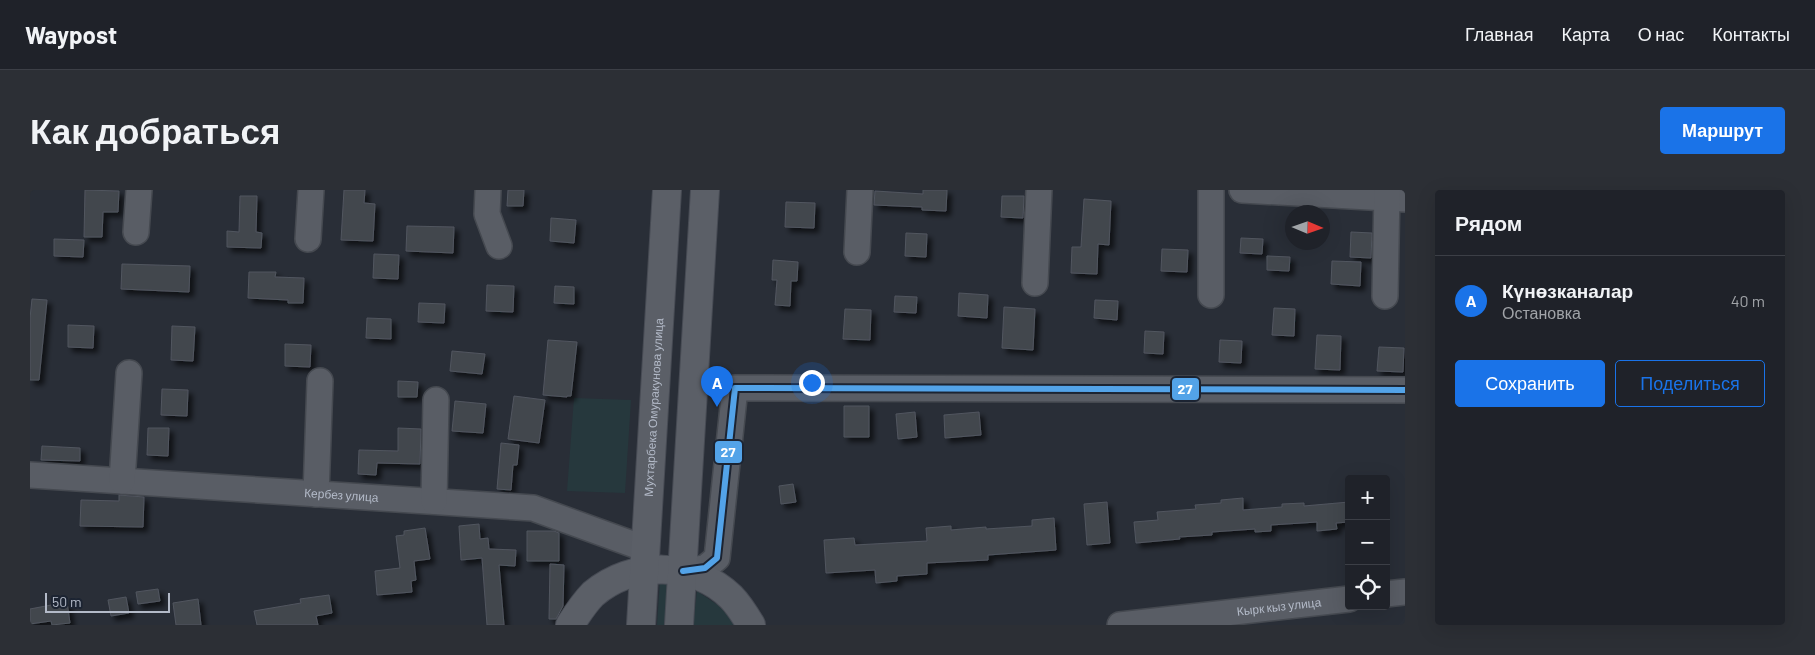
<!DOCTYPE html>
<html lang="ru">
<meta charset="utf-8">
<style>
body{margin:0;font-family:Barlow,sans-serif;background:#2c2f35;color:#f1f3f6}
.controls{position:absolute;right:15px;bottom:15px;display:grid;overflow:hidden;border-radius:5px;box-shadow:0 5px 20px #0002}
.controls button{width:45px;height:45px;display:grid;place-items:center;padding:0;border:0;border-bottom:1px solid #3c3f46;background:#1f2229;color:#f1f3f6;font:25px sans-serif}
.compass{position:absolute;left:1255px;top:15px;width:45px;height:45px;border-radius:50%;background:#1f2229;box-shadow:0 5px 20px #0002;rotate:92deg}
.scale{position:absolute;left:15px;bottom:12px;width:125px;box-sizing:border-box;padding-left:5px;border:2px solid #b3bac8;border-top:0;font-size:14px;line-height:18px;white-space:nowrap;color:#b3bac8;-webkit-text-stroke:4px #1c2432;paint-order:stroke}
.you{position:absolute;left:781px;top:192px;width:18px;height:18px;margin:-12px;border:4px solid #fff;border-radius:50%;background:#1a73e8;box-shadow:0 0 0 8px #1a73e833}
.badge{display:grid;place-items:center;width:32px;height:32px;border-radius:50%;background:#1a73e8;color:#fff;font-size:16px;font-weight:700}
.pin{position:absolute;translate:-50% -41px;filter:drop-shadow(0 1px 2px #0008)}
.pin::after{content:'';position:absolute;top:26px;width:18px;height:15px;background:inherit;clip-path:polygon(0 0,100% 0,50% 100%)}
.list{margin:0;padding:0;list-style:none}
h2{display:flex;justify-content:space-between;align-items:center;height:65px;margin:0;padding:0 20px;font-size:21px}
h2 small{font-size:16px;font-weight:400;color:#a1a4a8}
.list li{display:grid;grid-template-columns:32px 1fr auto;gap:15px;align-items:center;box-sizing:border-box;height:90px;padding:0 20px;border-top:1px solid #3c3f46}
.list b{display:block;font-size:19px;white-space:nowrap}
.list p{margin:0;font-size:16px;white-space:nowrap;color:#a1a4a8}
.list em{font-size:16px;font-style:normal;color:#a1a4a8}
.actions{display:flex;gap:10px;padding:15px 20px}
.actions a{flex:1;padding:11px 0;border:1px solid #1a73e8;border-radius:5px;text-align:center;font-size:18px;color:#1a73e8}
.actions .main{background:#1a73e8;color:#fff}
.icon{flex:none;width:28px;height:28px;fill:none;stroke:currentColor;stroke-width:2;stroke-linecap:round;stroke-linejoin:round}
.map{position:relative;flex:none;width:1375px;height:435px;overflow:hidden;border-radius:5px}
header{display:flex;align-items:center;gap:30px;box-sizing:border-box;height:70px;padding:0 25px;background:#1f2229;border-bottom:1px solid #3c3f46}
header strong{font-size:24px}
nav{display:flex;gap:28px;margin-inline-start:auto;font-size:18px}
.intro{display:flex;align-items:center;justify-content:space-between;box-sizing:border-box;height:120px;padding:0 30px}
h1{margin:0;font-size:35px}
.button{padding:12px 22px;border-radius:5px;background:#1a73e8;color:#fff;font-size:18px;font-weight:700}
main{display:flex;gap:30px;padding:0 30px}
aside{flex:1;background:#1f2229;border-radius:5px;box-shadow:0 5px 20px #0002}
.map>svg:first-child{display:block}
.green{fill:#26383d}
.building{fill:#42464e;stroke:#51565f;filter:url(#shadow)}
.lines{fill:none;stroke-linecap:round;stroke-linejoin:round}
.minor-casing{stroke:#454950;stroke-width:28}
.major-casing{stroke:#474b54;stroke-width:30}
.minor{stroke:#595d65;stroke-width:25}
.major{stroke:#5b5f67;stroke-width:28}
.bus-1-casing{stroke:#1c2432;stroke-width:10}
.bus-1{stroke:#53a3e8;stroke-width:6}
.labels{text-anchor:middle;stroke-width:5;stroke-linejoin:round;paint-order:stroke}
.street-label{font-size:12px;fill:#b3bac8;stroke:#1c2432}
.line-badge{stroke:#1c2432;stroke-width:2}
.badge-label{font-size:14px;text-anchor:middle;font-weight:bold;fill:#fff}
</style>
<header>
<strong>Waypost</strong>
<nav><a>Главная</a><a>Карта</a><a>О нас</a><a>Контакты</a></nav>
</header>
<div class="intro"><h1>Как добраться</h1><a class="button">Маршрут</a></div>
<main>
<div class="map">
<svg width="1375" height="435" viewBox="0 0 1375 435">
<defs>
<filter id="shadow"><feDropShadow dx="4.5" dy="4.5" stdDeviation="2.5" flood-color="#0009"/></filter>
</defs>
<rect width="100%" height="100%" fill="#292e37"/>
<path class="green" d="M544,208L601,210L595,303L537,301Z
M630,390L643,392L642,435H627Z
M667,401L689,416L706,435H663Z"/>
<path class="building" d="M55,0L89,1L88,22H73L72,47H54Z
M314,0H335L334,13L345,14L343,51L311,50Z
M478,0H494L493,16H477Z
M893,0H917L916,21L892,20V17L844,15L845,1L893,4Z
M210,6H227L226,42L232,43L231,58L197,57V41L209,42Z
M972,6H994L993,28L971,27Z
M1054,9L1081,11L1079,55L1068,54L1067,84L1041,83L1042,57H1051Z
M756,12L785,13L784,38L755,37Z
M521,28L546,30L544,53L520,51Z
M377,36L424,37L423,63L376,61Z
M1321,42L1342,43L1341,68L1320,67Z
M876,43L897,44L896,67L875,66Z
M1211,48L1233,49L1232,64L1210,63Z
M24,49L54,50L53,67L24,66Z
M1132,59L1158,60L1157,82L1131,81Z
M344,64L369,65L368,89L343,88Z
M1237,66L1260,67L1259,81L1237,80Z
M743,70L768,72L767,91H761L760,116L745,115L747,90H742Z
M1302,71L1331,72L1330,96L1301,94Z
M92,74L160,76L159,102L91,99Z
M219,82H246L245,87L274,88L273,113H258V110L218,108Z
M457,95L484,96L483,122L456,121Z
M525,96L544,97V114L524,113Z
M929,103L958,105L957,128L928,126Z
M865,106L887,107L886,123L864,122Z
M2,109L17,110L9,190H0V128Z
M1065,110L1088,111L1087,130L1064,128Z
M389,113L415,114L414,133L388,132Z
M974,117L1005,119L1003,160L972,158Z
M1244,118L1265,119L1264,146L1242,145Z
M815,119L841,120L840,150L813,149Z
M337,128L361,129V149L336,148Z
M38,135L64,136L63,158L38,157Z
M142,136L165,137L163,171L141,170Z
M1115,141L1134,142L1133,164L1114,163Z
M1287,145L1311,146L1310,180L1285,179Z
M518,150L547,152L541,206H537V207L513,205Z
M1190,150L1212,151L1211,173L1189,172Z
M255,154L281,155L280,177L255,176Z
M1349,157L1374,158L1373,182L1347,181Z
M422,161L455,164L452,184L420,181Z
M368,191L388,192L387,207H368Z
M132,199L158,200L157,226L131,225Z
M484,206L515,210L509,253L478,249Z
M425,211L456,214L453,243L422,241Z
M814,216H839V247H814Z
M885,222L887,247L868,249L866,224Z
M949,222L951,245L915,248L914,225Z
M118,238H139L138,266L117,265Z
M368,238L391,239L390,274L347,273L346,285L328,284L329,260L368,261Z
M471,253L489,255L487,275H483L481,300L467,299Z
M12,256L50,258V271L11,270Z
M763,294L766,312L751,314L749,296Z
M89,305L114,307L113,337L50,336L51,310L89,311Z
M1213,308V320L1252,317V314L1274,313V316L1319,312V332L1306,333L1307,339L1287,341V332L1241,335V341L1225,342V339L1182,342V345L1149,347L1150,349L1106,353L1104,332L1128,330L1127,322L1166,319L1165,315L1191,313V310Z
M1077,312L1080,353L1057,355L1054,314Z
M1024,328L1026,360L958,365V370L897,373V384L867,386V391L846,393L845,380L796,383L794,350L824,348L825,355L897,351L896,338L921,336V340L956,337V339L1002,336V330Z
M449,334L450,349L458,348L459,359L486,360L485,376L469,375L474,435H457L452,368L431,370L429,336Z
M395,338L400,369L384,371L386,390L381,391L382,402L347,405L345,381L370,378L366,346L374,345V341Z
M497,341H524L529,343V371H497Z
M520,374L534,375L533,416L526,429H519Z
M128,399L130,411L108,414L106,402Z
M299,405L302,423L286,426L288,435H227L224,421L271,413L270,409Z
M96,407L99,423L81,426L78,410Z
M168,409L171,435H146L143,413Z
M37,412L40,433L22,435L21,431L0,434V419Z"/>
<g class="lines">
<defs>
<g id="minor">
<path d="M458,0L457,24L469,56"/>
<path d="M1181,0V105"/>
<path d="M1212,0L1375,9"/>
<path d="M106,42L109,0"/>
<path d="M278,49L281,0"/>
<path d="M827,62L830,0"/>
<path d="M1005,93L1009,0"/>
<path d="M1355,106L1357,0"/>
<path id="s1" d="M0,285L503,318L616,359"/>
<path d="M92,291L99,183"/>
<path d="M286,304L290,191"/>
<path d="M404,311L406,210"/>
<path d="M653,381L675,378L687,368L705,198L1375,200"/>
<path d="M1356,404L1375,402"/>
<path id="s2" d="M1090,435L1319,409"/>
</g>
<g id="major">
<path d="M540,435C547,424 554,413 563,404C602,371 664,371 701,407C709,415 715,425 721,435"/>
<path id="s3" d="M611,435L637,0"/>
<path d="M649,435L675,0"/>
</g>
</defs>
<use href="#minor" class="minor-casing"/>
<use href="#major" class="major-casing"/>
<use href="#minor" class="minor"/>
<use href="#major" class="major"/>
<defs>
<path id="bus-1" d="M653,381L675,378L687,368L705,198L1375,200"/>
</defs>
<use href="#bus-1" class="bus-1-casing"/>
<use href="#bus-1" class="bus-1"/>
</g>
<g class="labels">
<g class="street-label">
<text dy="4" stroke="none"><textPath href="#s3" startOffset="218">Мухтарбека Омуракунова улица</textPath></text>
<text dy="4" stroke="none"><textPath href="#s1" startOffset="312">Кербез улица</textPath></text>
<text dy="4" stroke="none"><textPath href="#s2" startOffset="160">Кырк кыз улица</textPath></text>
</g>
</g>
<g class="line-badge">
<rect x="1141" y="187" width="29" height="24" rx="5" fill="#53a3e8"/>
<rect x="684" y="250" width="29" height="24" rx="5" fill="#53a3e8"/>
</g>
<g class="badge-label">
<text x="1155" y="204">27</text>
<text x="698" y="267">27</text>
</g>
</svg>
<div class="controls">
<button>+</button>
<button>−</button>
<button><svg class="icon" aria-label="locate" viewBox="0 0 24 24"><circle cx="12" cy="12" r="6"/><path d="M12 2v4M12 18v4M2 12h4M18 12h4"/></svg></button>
</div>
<svg class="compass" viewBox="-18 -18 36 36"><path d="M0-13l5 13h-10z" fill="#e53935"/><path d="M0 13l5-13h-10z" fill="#a1a4a8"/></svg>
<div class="scale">50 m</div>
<div class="you"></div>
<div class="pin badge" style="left:687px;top:217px">A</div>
</div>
<aside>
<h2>Рядом<small></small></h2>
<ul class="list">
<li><span class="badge">A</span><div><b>Күнөзканалар</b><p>Остановка</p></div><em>40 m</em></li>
</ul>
<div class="actions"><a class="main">Сохранить</a><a>Поделиться</a></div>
</aside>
</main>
